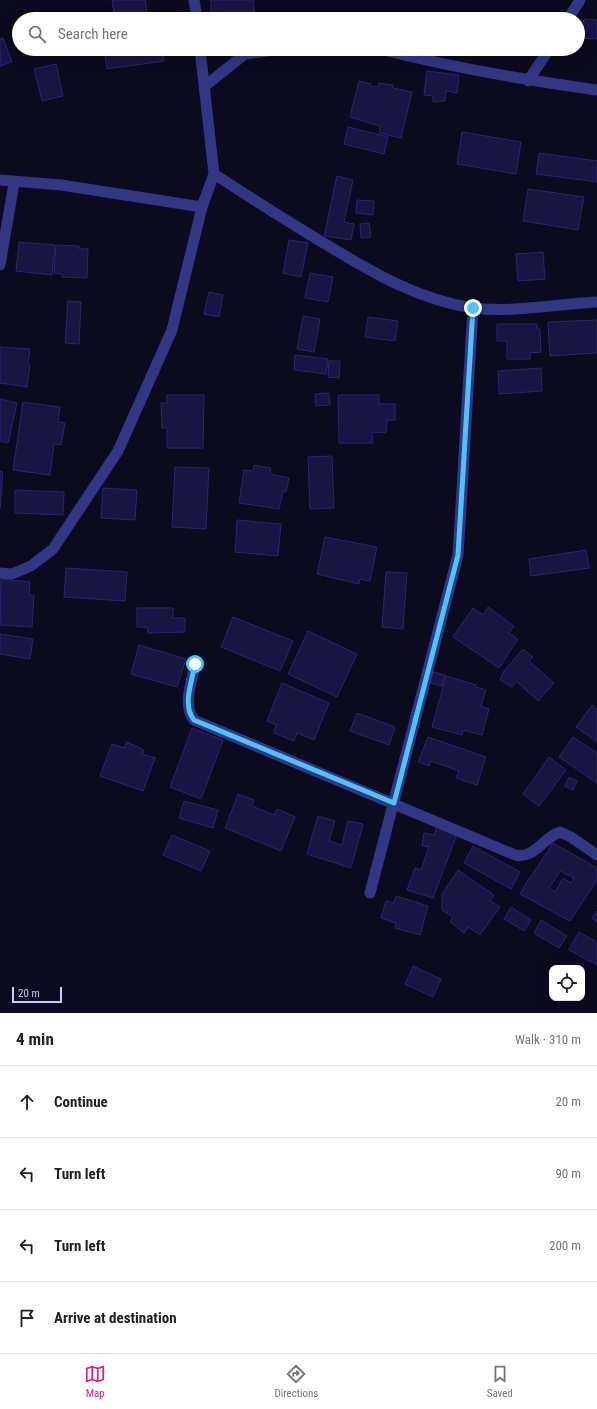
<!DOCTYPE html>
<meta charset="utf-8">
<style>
body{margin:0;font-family:"Roboto Condensed",sans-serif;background:#f2f2f2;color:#202124}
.controls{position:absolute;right:12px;bottom:12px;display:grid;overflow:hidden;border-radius:8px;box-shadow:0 4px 16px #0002}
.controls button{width:36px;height:36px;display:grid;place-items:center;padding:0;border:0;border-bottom:1px solid #e0e0e0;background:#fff;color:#202124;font:20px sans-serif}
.scale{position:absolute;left:12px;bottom:10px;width:50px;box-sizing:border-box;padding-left:4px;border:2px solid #c9c8ff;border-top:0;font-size:11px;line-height:14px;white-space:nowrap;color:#c9c8ff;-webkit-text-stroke:3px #0c0a1f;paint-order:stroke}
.stop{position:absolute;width:12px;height:12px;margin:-9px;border:3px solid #4fc3f7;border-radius:50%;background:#fff}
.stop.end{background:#4fc3f7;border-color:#fff;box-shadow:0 1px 4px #0008}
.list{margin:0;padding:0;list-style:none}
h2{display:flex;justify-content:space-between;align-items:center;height:52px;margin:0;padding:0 16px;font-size:17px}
h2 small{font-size:13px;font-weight:400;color:#757577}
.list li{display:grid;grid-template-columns:26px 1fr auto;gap:12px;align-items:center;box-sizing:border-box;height:72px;padding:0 16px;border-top:1px solid #e0e0e0}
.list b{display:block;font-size:15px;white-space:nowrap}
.list em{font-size:13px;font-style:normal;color:#757577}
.icon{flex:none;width:22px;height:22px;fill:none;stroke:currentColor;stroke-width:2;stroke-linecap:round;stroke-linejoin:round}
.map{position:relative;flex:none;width:597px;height:1013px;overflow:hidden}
.search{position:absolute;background:#fff;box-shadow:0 4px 16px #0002;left:12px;right:12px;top:12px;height:44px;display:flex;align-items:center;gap:10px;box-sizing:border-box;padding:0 14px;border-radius:22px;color:#757577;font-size:15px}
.sheet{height:340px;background:#fff}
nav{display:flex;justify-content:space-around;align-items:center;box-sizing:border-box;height:56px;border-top:1px solid #e0e0e0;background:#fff;font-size:11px;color:#757577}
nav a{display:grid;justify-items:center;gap:2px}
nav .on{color:#db2777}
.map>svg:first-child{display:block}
.building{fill:#191542;stroke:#2b2570;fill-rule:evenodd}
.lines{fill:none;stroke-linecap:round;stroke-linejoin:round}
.minor{stroke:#313782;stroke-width:11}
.route{stroke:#4fc3f7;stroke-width:5}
</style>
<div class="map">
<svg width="597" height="1013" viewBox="0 0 597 1013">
<rect width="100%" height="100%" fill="#0c0a1f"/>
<path class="building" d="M112,0H145L148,19H115Z
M211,0H253L255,18L215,19V12H211Z
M584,19L597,20V39L583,38Z
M3,38L12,62L0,66V39Z
M104,49H162L164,61L107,69Z
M56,64L63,96L42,101L34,69Z
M427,71L459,75L457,93L446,91L445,101L433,102V96L424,95Z
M359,81L371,84L370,86L378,87L379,83L393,85V88L412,92L401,138L379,133L380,126L350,117Z
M348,127L388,137L384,154L344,144Z
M462,132L521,142L516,174L457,164Z
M539,153L597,161V182L536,174Z
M337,176L353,180L344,222L354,224L351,240L324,236Z
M528,189L584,197L578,230L523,221Z
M357,200L374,201L373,215L356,213Z
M369,223L371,237L361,238L360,224Z
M289,240L308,243L301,277L283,273Z
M19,242L55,245L52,275L16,271Z
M56,245L79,246V249H88L87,278L62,277V274L54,273Z
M543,252L545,279L518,281L516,254Z
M310,273L333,277L328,302L305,298Z
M209,292L223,295L219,317L204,314Z
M68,301L81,302L79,344L65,343Z
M303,316L320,319L314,352L297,349Z
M368,317L398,321L395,341L365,337Z
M597,320V353L550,356L548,322Z
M497,324H537V329H540L541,352L530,353V359H507V341H497Z
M0,347L30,349L28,364L30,365L27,387L0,383Z
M295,355L328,359L326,374L294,370Z
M329,361H340L339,378L328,377Z
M541,368L542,391L499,394L498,371Z
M329,393L330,405L316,406L315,394Z
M167,395H204L203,448H167V428H162L161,403H167Z
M338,395H379V404H395V420H387L386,433L372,432L373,443H339Z
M0,399L17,403L8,443L0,441Z
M23,402L60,407L58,422L65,423L61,445L54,444L50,475L13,470Z
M332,456L334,508L310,509L308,457Z
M254,465L271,468L270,474L289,478L286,492L283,491L279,509L239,503L244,470L253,471Z
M175,467L209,468L206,529L172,527Z
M0,471L3,472L0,508Z
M103,488L137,490L135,520L101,518Z
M15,490L64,492L63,515L15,513Z
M237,520L281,524L278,556L235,552Z
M325,537L377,547L370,581L360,579L359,584L317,574Z
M586,550L589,568L531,576L529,559Z
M66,568L127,572L125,601L64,597Z
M386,572L407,573L403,629L382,627Z
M1,579L30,582L29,595H34L32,627L0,625Z
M488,607L514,626L509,633L518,639L499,668L453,637L473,608L483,615Z
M137,608H173V618H185V632L148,633L147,627H137Z
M233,617L293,641L280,671L221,647Z
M308,631L357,654L337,697L288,674Z
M0,634L33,639L30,659L0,654Z
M139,645L186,659L177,687L131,674Z
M523,649L533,657L529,661L554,683L538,701L516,681L512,687L500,680L504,671Z
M433,672L445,675L442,686L430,683Z
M446,676L476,685V687L486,690L481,706L489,709L482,735L463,730L462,735L432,727Z
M282,683L329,703L314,740L297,733L294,741L274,733L276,725L267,721Z
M592,705L597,709V742L576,727Z
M357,713L395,727L389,745L350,731Z
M192,728L223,740L201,799L170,787Z
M428,737L486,757L477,785L456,778L459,771L431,761L429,766L418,762Z
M573,737L597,753V783L559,757Z
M127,742L144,750L142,754L155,758L143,791L100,776L112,744L124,748Z
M549,757L566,770L539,806L523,794Z
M569,777L577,781L573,790L565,786Z
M238,794L254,800L252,806L274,815L277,809L295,817L281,851L225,828Z
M184,801L218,810L213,828L179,818Z
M318,816L335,821L329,841L342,845L348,821L363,824L351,868L307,854Z
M437,826L457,834L433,898L407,890L415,868L421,870L429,847L422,846L424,833L434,835Z
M172,835L210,851L201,871L163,855Z
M553,843L597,868V880L570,921L520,894L529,878H530ZM560,871L574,878L571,883L563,878L555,892L549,888Z
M473,846L520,872L511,889L464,863Z
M458,870L494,895L490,901L500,907L480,935L468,927L464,933L450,922L453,917L442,910V894Z
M396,896L428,906L420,935L395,928L396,923L381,918L386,901L394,903Z
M511,907L531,920L524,931L504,919Z
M597,911V922L592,918Z
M541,920L567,936L559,948L534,933Z
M579,932L597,942V965L569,950Z
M413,966L441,979L433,997L405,984Z"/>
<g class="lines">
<path class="minor" d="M194,0L197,19
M568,19L580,0
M379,49C451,67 524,80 597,90
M528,81L549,49
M205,86L245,54L282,49
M214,174C251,198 288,222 327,245C373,273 419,300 473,308C514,313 556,304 597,302
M0,180L61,185L202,207
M0,265L14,183
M0,573L12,574L31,566L53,549L118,451L172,330L202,207L214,174L200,49
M195,664C192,682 182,705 194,720L515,855C535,859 541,839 560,832L571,837L597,855
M370,893L458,555L473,308"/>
</g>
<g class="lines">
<path class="route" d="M195,664C192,682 182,705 194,720L394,803L458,555L473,308"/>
</g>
</svg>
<div class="controls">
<button><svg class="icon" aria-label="locate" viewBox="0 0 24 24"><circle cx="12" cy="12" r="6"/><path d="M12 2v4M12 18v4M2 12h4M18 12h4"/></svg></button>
</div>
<div class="scale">20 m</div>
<div class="stop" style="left:195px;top:664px"></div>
<div class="stop end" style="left:473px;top:308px"></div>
<div class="search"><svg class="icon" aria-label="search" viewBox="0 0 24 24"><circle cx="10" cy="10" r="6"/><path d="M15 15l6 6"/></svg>Search here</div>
</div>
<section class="sheet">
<h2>4 min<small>Walk · 310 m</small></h2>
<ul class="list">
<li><svg class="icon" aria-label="ahead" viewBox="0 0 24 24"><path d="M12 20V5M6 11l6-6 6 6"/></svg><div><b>Continue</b></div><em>20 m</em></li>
<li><svg class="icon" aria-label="left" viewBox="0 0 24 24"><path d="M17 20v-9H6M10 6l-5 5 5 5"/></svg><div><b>Turn left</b></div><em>90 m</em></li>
<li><svg class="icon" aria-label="left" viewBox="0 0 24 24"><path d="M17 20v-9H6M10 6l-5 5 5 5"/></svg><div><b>Turn left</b></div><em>200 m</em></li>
<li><svg class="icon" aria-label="arrive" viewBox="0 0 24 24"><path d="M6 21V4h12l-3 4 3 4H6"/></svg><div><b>Arrive at destination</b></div></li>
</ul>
</section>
<nav>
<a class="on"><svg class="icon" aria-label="map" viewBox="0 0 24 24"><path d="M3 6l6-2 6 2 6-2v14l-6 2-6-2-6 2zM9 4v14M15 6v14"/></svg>Map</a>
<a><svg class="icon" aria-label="directions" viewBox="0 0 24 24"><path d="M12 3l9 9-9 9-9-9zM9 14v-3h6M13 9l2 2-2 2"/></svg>Directions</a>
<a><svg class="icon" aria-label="saved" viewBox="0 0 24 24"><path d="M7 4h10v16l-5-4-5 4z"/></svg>Saved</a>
</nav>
